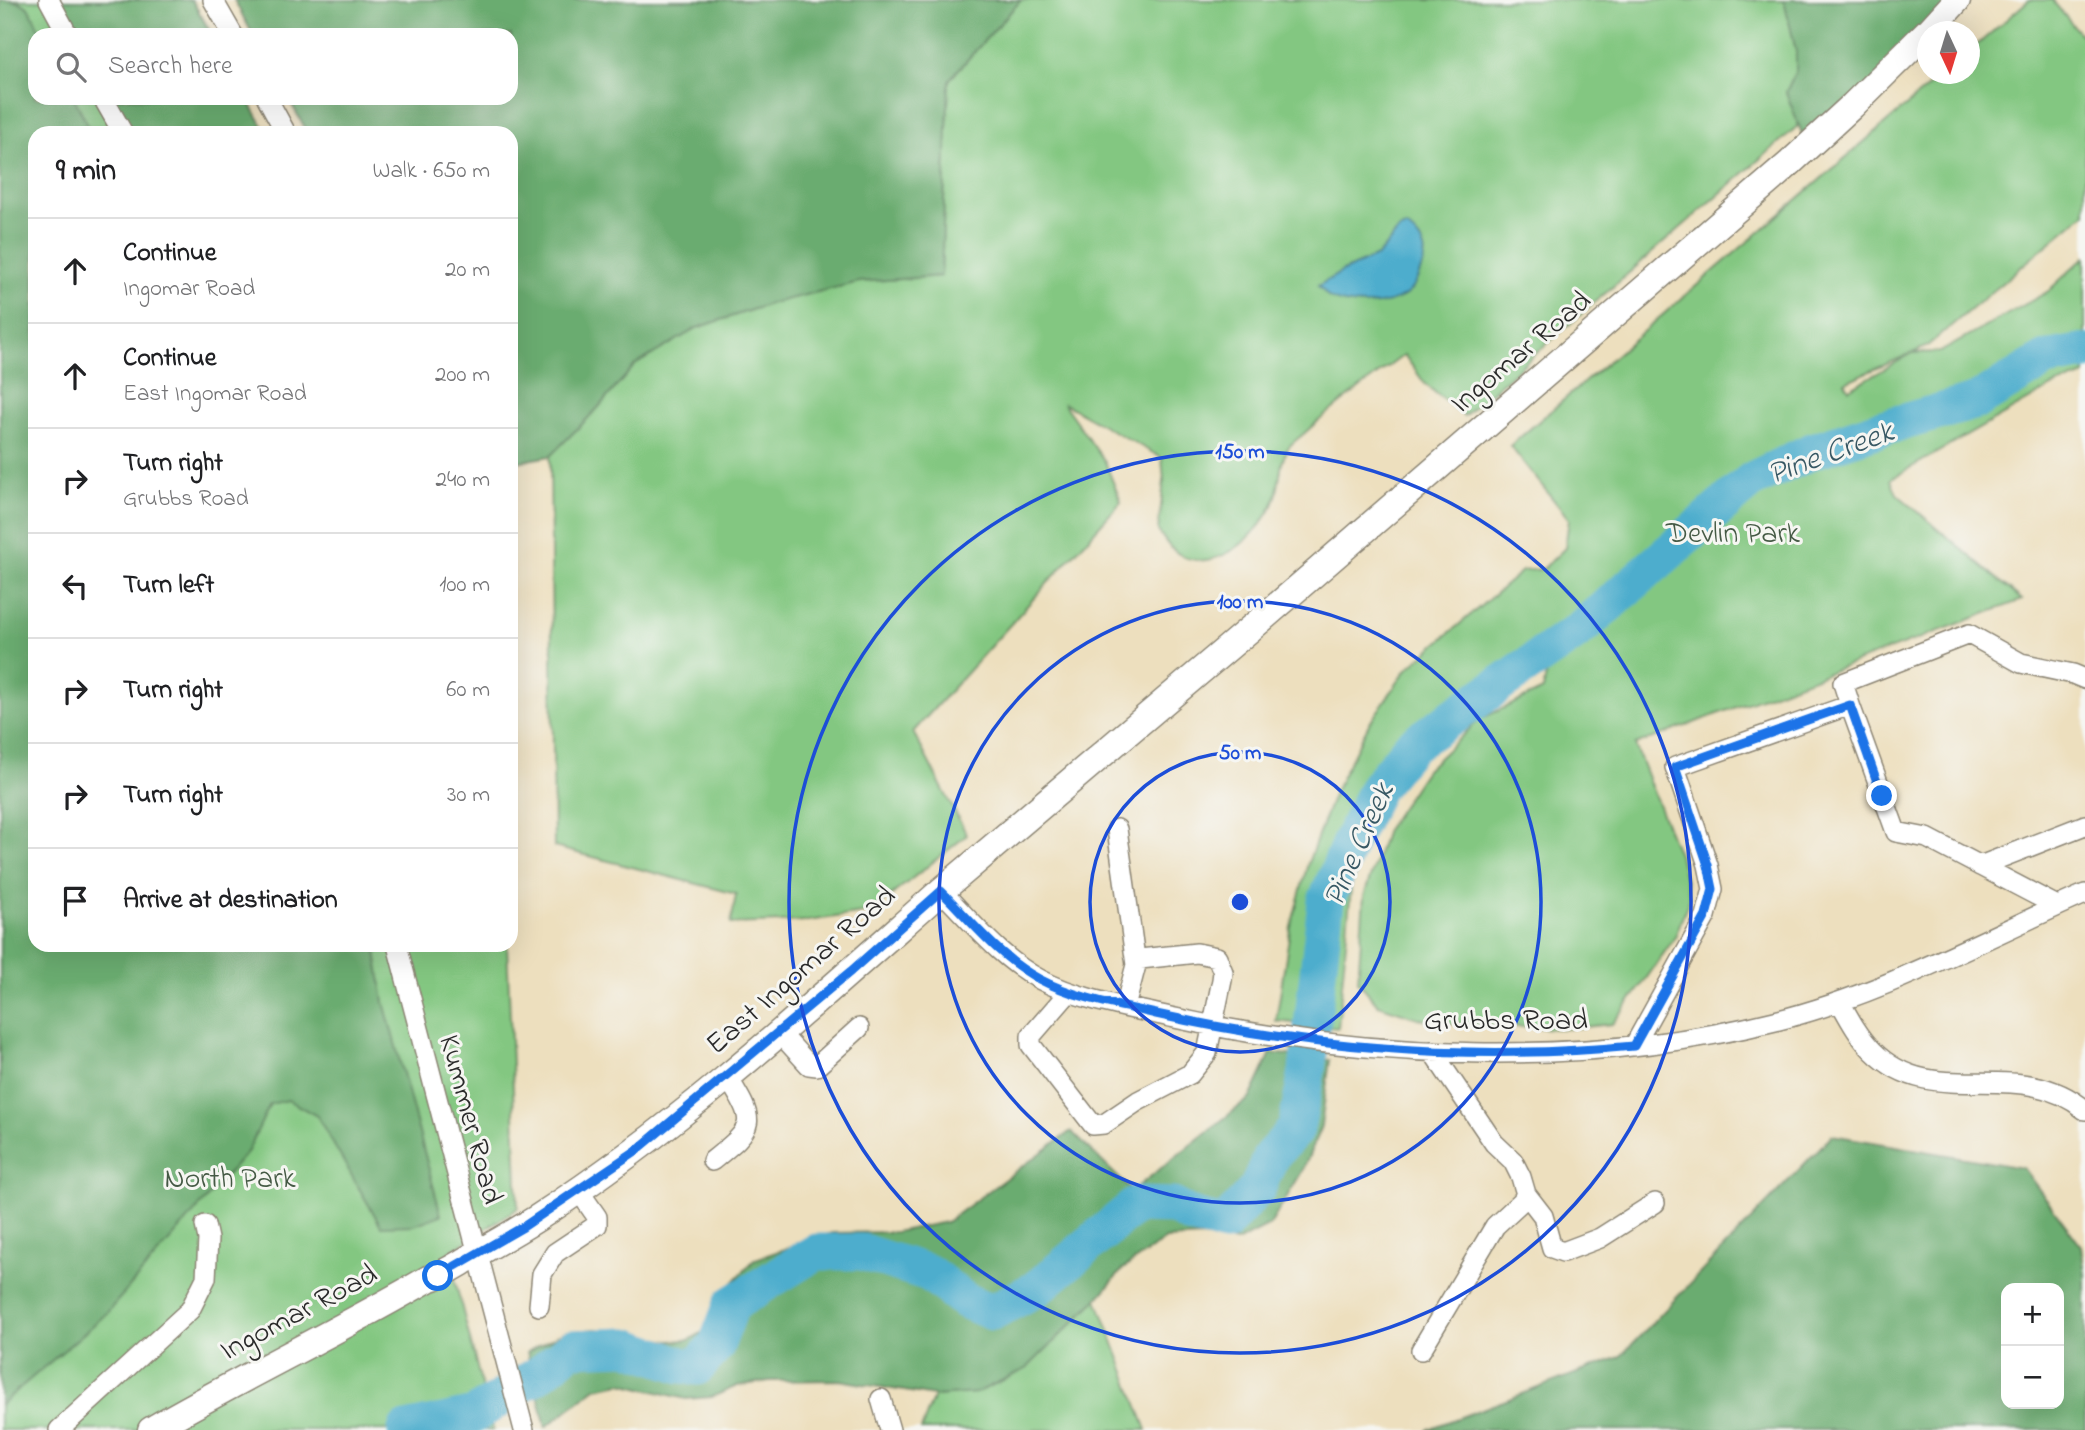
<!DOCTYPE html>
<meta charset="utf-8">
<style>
body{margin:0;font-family:"Indie Flower",sans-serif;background:#f6f6f6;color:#202124}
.controls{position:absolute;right:21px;bottom:21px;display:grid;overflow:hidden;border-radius:14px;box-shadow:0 7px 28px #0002}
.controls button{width:63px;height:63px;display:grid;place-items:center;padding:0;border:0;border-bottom:2px solid #e0e0e0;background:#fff;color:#202124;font:35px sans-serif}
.compass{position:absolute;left:1917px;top:21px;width:63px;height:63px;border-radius:50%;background:#fff;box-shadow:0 7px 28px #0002;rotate:176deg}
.stop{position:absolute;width:21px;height:21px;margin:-16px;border:5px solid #1a73e8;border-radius:50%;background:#fff}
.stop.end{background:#1a73e8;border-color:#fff;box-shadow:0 2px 7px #0008}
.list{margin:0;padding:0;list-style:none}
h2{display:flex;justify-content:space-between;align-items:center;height:91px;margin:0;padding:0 28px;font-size:30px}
h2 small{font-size:23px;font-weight:400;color:#757577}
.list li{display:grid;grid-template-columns:46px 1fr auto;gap:21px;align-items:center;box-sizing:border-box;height:105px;padding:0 28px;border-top:2px solid #e0e0e0}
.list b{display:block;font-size:26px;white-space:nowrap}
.list p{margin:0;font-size:23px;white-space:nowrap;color:#757577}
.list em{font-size:23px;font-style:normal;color:#757577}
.icon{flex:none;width:38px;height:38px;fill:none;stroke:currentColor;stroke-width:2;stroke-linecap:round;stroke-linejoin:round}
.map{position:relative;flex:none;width:2085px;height:1430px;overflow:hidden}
.search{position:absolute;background:#fff;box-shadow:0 7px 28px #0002;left:28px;top:28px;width:490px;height:77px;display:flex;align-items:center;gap:18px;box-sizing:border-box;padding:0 24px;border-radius:21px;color:#757577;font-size:26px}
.panel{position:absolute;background:#fff;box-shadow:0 7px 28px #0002;left:28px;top:126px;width:490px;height:826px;border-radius:21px}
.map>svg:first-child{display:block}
.green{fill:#83c781;stroke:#577956;stroke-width:2}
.forest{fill:#6aac6f;stroke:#4a6c4d;stroke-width:2;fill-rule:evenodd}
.water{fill:#4eadcd;stroke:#3c6c7c;stroke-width:2}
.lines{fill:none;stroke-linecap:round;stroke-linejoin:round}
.river{stroke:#4eadcd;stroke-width:37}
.minor-casing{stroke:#8c8574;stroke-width:22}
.major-casing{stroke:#8c8574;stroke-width:29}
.minor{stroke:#fff;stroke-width:19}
.major{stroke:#fff;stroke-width:26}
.route{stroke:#1a73e8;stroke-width:9}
.ring{fill:none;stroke:#1d4ed8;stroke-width:3.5}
.labels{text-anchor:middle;stroke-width:6;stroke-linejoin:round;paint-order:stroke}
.street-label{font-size:30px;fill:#2b2b2b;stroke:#f6f6f2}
.park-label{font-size:30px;fill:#455a45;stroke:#f6f6f2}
.water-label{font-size:32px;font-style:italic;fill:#375864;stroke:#f6f6f2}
.centre{fill:#1d4ed8;stroke:#f6f6f2;stroke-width:3.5}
.ring-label{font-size:21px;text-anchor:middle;font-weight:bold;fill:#1d4ed8;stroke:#f6f6f2;stroke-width:6;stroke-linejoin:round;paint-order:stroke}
</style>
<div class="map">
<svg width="2085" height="1430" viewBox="0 0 2085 1430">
<rect width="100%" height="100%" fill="#f6f6f2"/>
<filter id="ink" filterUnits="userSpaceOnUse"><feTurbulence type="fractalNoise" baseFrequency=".0143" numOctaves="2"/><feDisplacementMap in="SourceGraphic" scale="14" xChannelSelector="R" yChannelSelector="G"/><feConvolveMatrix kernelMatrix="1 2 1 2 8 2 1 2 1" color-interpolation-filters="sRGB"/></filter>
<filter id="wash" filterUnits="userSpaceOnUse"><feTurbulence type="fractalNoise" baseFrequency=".00686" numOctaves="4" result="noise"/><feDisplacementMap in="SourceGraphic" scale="28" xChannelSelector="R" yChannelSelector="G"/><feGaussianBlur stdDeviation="1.57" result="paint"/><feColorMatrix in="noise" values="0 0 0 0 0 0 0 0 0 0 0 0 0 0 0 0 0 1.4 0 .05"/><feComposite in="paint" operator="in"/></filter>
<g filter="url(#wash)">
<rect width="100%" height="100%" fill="#eddfbe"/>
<path class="green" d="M0,0H192L212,35H35V98H247L267,133H35V945H507L518,1208L448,1253L493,1430H0Z
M1021,0H1784L1796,51V71L1786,92L1799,125L1464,416L1426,385L1404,355C1371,380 1338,403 1308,430C1302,436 1292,442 1288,448C1278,464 1281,488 1273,505C1256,539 1208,582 1171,548C1166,543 1162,536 1158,531L1164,481L1162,458L1063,403L1105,462L1121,502L913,732L967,835L870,912L808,921L731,924L736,894L554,847L550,456L597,409L635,365L697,328L772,303L859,282L941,276L949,80Z
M2029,0H2052L2085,40V213L1926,347L1845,382L1849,389L1913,353L1940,352L2047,292L2085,257V375L2052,387L1891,479L1897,494L2022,600L1635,745L1681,862L1690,897L1675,937L1637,992L1612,1024L1565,1029L1430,1022L1378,1005L1358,981L1364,896L1386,830L1426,770L1480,719L1543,690L1547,670L1445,720L1383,781L1354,856L1338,1028L1276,1021L1290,930L1308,863L1335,790L1369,724L1407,669L1522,571L1543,569L1565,548L1569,519L1510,446L1943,74H1969L1970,51Z
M1097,1299L1147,1430H921L934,1396L976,1393L1026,1369Z"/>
<path class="forest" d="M0,0C32,0 29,9 42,35H35V98H74L92,133H35V945H375L384,1002L441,1215L414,1225L381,1226L317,1116L288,1100L270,1104L248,1151L105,1315L0,1405Z
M61,0H192L212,35H80Z
M234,0H1021L949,80L941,276L859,282L772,303L697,328L635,365L597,409L550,456L511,463V133H308L288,98H511V35H253Z
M1784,0H1957L1807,147L1786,92L1796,71V51Z
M113,98H247L267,133H132Z
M1271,1053L1330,1060L1321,1126L1304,1168L1270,1225L1237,1242L1202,1237L1166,1239L1123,1269L1097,1299L1026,1369L976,1393L934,1396L839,1380L769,1381L737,1386L712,1397L686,1399L621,1383L596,1388L546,1427L527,1352L564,1332L596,1329L669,1341L689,1340L702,1333L724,1292L755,1259L832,1233L895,1232L946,1222L1071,1131L1132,1191L1250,1098Z
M1832,1135L2023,1168L2081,1246L2085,1274V1430H1426L1620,1357ZM2059,1288V1404H2006V1288Z"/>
<path class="water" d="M1407,227C1429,244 1428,255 1417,279C1414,286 1411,292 1404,296C1387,307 1348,308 1330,298C1326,295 1322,289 1318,286L1343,271L1377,256L1400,229Z"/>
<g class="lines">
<path class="river" d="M406,1430L474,1415L542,1372L572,1348L626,1346L681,1365L697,1367L716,1346L732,1304L816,1252H862L929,1273L964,1300L992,1312L1036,1289L1136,1205L1173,1206L1194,1217L1225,1224L1257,1189L1271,1156L1296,1129L1307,1071L1326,901L1351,840L1378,786L1412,745L1579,630L1752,480L1812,451L1879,429L1977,401L2046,359L2085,352"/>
</g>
</g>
<g filter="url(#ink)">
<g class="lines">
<defs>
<path id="minor" d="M49,0L68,35
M213,0L233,35
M103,98L123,133
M267,98L286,133
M1850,705L1843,683L1969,634L2021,663L2073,674L2085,679
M1117,829L1136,965
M1980,866L2085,825
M941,891C972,922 1001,959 1041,980C1080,1000 1127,1007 1170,1017C1360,1059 1585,1069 1775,1021C1884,994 1982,939 2085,894
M397,945L524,1430
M1069,992L1031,1036V1045L1093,1125L1104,1124L1138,1101L1190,1074L1207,1053L1222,980L1223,972L1217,957L1197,953L1140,959L1136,965L1125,1007
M1840,1002C1850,1020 1859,1037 1873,1051C1935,1113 2016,1053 2085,1110
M779,1032L809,1065L817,1066L859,1028
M1634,1046L1706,916L1713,889L1708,865L1675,767L1850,705L1896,832L1927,838L2057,906
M712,1161C756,1125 757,1125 727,1076
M1526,1194L1543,1216L1552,1248L1563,1252L1600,1238L1655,1203
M539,1306L542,1274L555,1253L597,1225V1217L579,1191
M1421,1350L1495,1226L1522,1201L1526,1194L1521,1177L1513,1161L1494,1143L1432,1051
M881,1399L890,1430
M59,1430L190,1310L206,1278L208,1239L205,1225"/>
<path id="major" d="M1928,32L1957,0
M151,1430C242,1377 337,1332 428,1279C443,1275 457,1265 471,1257C494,1244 517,1231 539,1217C684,1123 812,1005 941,891L1256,624L1790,163L1852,106L1927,32"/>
</defs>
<use href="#minor" class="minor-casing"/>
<use href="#major" class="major-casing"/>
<use href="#minor" class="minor"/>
<use href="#major" class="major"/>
</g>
</g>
<g class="lines" filter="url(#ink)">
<path class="route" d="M438,1276L523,1227L637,1150L851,971L941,891C972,922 1000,958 1039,979C1075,998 1117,1005 1156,1014C1312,1049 1475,1061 1634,1046L1706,916L1713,889L1708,865L1675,767L1850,705L1882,796"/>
</g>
<g class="ring">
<circle cx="1240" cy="902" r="150"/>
<circle cx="1240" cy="902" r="301"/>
<circle cx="1240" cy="902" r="451"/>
</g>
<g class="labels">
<g class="street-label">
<text transform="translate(1520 351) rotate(-40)" y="10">Ingomar Road</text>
<text transform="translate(800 969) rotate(-41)" y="10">East Ingomar Road</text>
<text x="1506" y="1029">Grubbs Road</text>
<text transform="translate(472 1119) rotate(75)" y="10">Kummer Road</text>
<text transform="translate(298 1311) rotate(-28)" y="10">Ingomar Road</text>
</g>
<g class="park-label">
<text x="1733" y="542">Devlin Park</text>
<text x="230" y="1187">North Park</text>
</g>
<g class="water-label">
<text transform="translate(1830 451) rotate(-20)" y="11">Pine Creek</text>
<text transform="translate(1357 844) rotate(-66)" y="11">Pine Creek</text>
</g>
</g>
<circle cx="1240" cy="902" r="10" class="centre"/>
<g class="ring-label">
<text x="1240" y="458">150 m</text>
<text x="1240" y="608">100 m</text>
<text x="1240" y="759">50 m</text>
</g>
</svg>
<div class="controls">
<button>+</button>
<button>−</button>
</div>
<svg class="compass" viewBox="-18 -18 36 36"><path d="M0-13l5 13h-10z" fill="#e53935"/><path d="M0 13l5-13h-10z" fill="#757577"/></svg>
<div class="stop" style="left:438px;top:1276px"></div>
<div class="stop end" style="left:1882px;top:796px"></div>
<div class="search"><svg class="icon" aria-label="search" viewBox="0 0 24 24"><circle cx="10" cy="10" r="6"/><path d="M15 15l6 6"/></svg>Search here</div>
<section class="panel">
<h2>9 min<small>Walk · 650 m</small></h2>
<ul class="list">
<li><svg class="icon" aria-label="ahead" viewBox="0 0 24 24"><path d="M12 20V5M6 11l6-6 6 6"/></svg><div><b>Continue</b><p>Ingomar Road</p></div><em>20 m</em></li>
<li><svg class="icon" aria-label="ahead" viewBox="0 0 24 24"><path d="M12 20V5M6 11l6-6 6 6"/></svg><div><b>Continue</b><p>East Ingomar Road</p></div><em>200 m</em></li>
<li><svg class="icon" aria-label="right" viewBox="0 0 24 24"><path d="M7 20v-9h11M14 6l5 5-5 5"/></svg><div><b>Turn right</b><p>Grubbs Road</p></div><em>240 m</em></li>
<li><svg class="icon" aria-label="left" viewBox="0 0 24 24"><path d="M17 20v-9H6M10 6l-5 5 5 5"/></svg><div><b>Turn left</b></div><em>100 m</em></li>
<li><svg class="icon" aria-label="right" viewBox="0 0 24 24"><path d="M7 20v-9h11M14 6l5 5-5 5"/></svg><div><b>Turn right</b></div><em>60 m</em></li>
<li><svg class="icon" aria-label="right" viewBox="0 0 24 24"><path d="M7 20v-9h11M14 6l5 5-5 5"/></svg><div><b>Turn right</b></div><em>30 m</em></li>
<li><svg class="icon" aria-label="arrive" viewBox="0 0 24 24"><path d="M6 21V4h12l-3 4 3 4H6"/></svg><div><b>Arrive at destination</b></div></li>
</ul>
</section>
</div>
